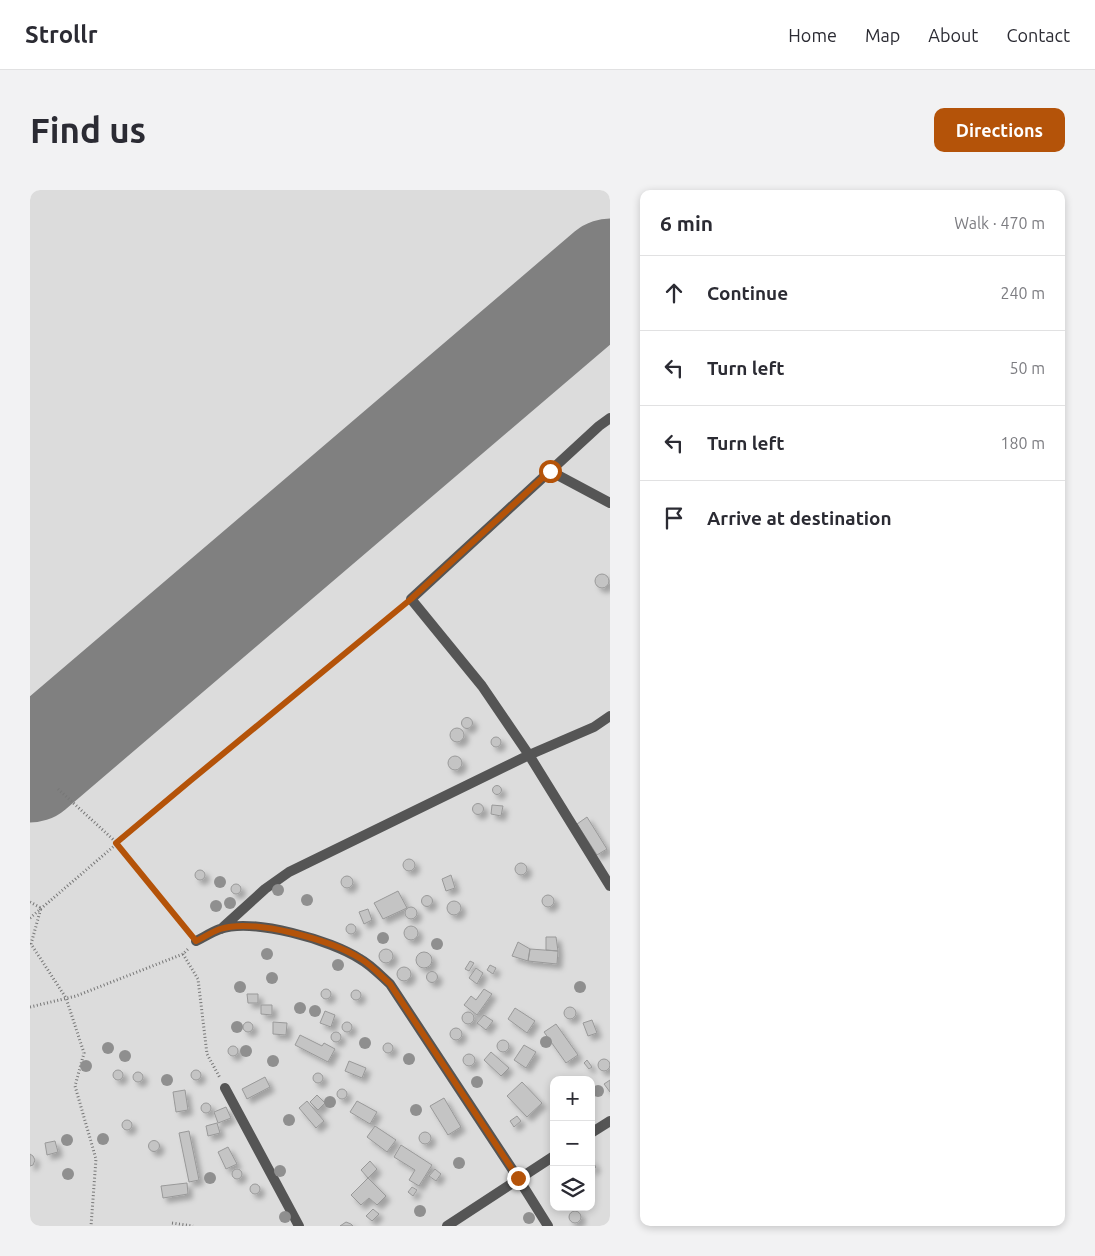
<!DOCTYPE html>
<meta charset="utf-8">
<style>
body{margin:0;font-family:Ubuntu,sans-serif;background:#f2f2f3;color:#2b2b33}
.controls{position:absolute;right:15px;bottom:15px;display:grid;overflow:hidden;border-radius:10px;box-shadow:0 2px 8px #0003}
.controls button{width:45px;height:45px;display:grid;place-items:center;padding:0;border:0;border-bottom:1px solid #e1e1e2;background:#fff;color:#2b2b33;font:25px sans-serif}
.stop{position:absolute;width:15px;height:15px;margin:-11px;border:4px solid #b45309;border-radius:50%;background:#fff}
.stop.end{background:#b45309;border-color:#fff;box-shadow:0 1px 5px #0008}
.list{margin:0;padding:0;list-style:none}
h2{display:flex;justify-content:space-between;align-items:center;height:65px;margin:0;padding:0 20px;font-size:21px}
h2 small{font-size:16px;font-weight:400;color:#7c7c81}
.list li{display:grid;grid-template-columns:32px 1fr auto;gap:15px;align-items:center;box-sizing:border-box;height:75px;padding:0 20px;border-top:1px solid #e1e1e2}
.list b{display:block;font-size:19px;white-space:nowrap}
.list em{font-size:16px;font-style:normal;color:#7c7c81}
.icon{flex:none;width:28px;height:28px;fill:none;stroke:currentColor;stroke-width:2;stroke-linecap:round;stroke-linejoin:round}
.map{position:relative;flex:none;width:580px;height:1036px;overflow:hidden;border-radius:10px}
header{display:flex;align-items:center;gap:30px;box-sizing:border-box;height:70px;padding:0 25px;background:#fff;border-bottom:1px solid #e1e1e2}
header strong{font-size:24px}
nav{display:flex;gap:28px;margin-inline-start:auto;font-size:18px}
.intro{display:flex;align-items:center;justify-content:space-between;box-sizing:border-box;height:120px;padding:0 30px}
h1{margin:0;font-size:35px}
.button{padding:12px 22px;border-radius:10px;background:#b45309;color:#fff;font-size:18px;font-weight:700}
main{display:flex;gap:30px;padding:0 30px}
aside{flex:1;background:#fff;border-radius:10px;box-shadow:0 2px 8px #0003}
.map>svg:first-child{display:block}
.green{fill:#dcdcdc;fill-rule:evenodd}
.lines{fill:none;stroke-linecap:round;stroke-linejoin:round}
.runway{stroke:#808080;stroke-width:109}
.building{fill:#c4c4c4;stroke:#999;filter:url(#shadow)}
.path{stroke:#777;stroke-width:3;stroke-dasharray:1 2.5;stroke-linecap:butt}
.street{stroke:#555;stroke-width:10}
.tree{fill:#8f8f8f}
.route{stroke:#b45309;stroke-width:6}
</style>
<header>
<strong>Strollr</strong>
<nav><a>Home</a><a>Map</a><a>About</a><a>Contact</a></nav>
</header>
<div class="intro"><h1>Find us</h1><a class="button">Directions</a></div>
<main>
<div class="map">
<svg width="580" height="1036" viewBox="0 0 580 1036">
<defs>
<filter id="shadow"><feDropShadow dx="4.5" dy="4.5" stdDeviation="2.5" flood-color="#0004"/></filter>
</defs>
<rect width="100%" height="100%" fill="#fff"/>
<path class="green" d="M0,0H580V1036H0ZM524,890H561V1017H524Z"/>
<g class="lines">
<path class="runway" d="M0,578L580,83"/>
</g>
<path class="building" d="M565 391a7 7 0 1 1 14 0a7 7 0 1 1-14 0Z
M431.5 533a5.5 5.5 0 1 1 11 0a5.5 5.5 0 1 1-11 0Z
M420 545a7 7 0 1 1 14 0a7 7 0 1 1-14 0Z
M461 552a5 5 0 1 1 10 0a5 5 0 1 1-10 0Z
M418 573a7 7 0 1 1 14 0a7 7 0 1 1-14 0Z
M462.5 600a4.5 4.5 0 1 1 9 0a4.5 4.5 0 1 1-9 0Z
M442.5 619a5.5 5.5 0 1 1 11 0a5.5 5.5 0 1 1-11 0Z
M462,615L473,616L471,626L461,624Z
M557,627L577,659L567,665L547,634Z
M373 675a6 6 0 1 1 12 0a6 6 0 1 1-12 0Z
M485 679a6 6 0 1 1 12 0a6 6 0 1 1-12 0Z
M165 685a5 5 0 1 1 10 0a5 5 0 1 1-10 0Z
M421,685L425,698L416,701L412,689Z
M311 692a6 6 0 1 1 12 0a6 6 0 1 1-12 0Z
M201 699a5 5 0 1 1 10 0a5 5 0 1 1-10 0Z
M368,701L377,718L353,729L344,713Z
M512 711a6 6 0 1 1 12 0a6 6 0 1 1-12 0Z
M391.5 711a5.5 5.5 0 1 1 11 0a5.5 5.5 0 1 1-11 0Z
M417 718a7 7 0 1 1 14 0a7 7 0 1 1-14 0Z
M375 723a6 6 0 1 1 12 0a6 6 0 1 1-12 0Z
M338,719L342,730L334,734L329,722Z
M316 739a5 5 0 1 1 10 0a5 5 0 1 1-10 0Z
M374 743a7 7 0 1 1 14 0a7 7 0 1 1-14 0Z
M516,747H526L528,761L516,760Z
M488,752L500,759L498,771L482,766Z
M349 766a7 7 0 1 1 14 0a7 7 0 1 1-14 0Z
M500,759L528,761L527,774L498,771Z
M386 770a8 8 0 1 1 16 0a8 8 0 1 1-16 0Z
M440,771L444,773L439,781L435,779Z
M460,775L466,778L463,784L457,780Z
M367 784a7 7 0 1 1 14 0a7 7 0 1 1-14 0Z
M446,778L453,783L447,794L439,788Z
M396.5 787a5.5 5.5 0 1 1 11 0a5.5 5.5 0 1 1-11 0Z
M291 804a5 5 0 1 1 10 0a5 5 0 1 1-10 0Z
M454,799L462,804L447,825L434,815L441,806L446,810Z
M321 805a5 5 0 1 1 10 0a5 5 0 1 1-10 0Z
M217,804H228V813H218Z
M231,815H242V825L231,824Z
M534 823a6 6 0 1 1 12 0a6 6 0 1 1-12 0Z
M485,818L505,831L497,843L478,829Z
M295,821L305,825L301,837L290,833Z
M432 828a6 6 0 1 1 12 0a6 6 0 1 1-12 0Z
M454,825L463,831L456,840L447,833Z
M562,830L567,843L558,846L553,833Z
M213 837a5 5 0 1 1 10 0a5 5 0 1 1-10 0Z
M312 837a5 5 0 1 1 10 0a5 5 0 1 1-10 0Z
M243,832L257,833L256,845L243,844Z
M526,834L548,865L536,873L514,842Z
M420 844a6 6 0 1 1 12 0a6 6 0 1 1-12 0Z
M301 847a5 5 0 1 1 10 0a5 5 0 1 1-10 0Z
M270,845L292,856L294,853L305,859L298,872L265,855Z
M467 856a6 6 0 1 1 12 0a6 6 0 1 1-12 0Z
M353 858a5 5 0 1 1 10 0a5 5 0 1 1-10 0Z
M494,855L506,862L496,878L484,870Z
M198 861a5 5 0 1 1 10 0a5 5 0 1 1-10 0Z
M461,862L479,878L471,886L454,870Z
M433 870a6 6 0 1 1 12 0a6 6 0 1 1-12 0Z
M568 875a6 6 0 1 1 12 0a6 6 0 1 1-12 0Z
M557,870L562,877L559,879L554,873Z
M319,871L336,878L332,888L315,881Z
M83 885a5 5 0 1 1 10 0a5 5 0 1 1-10 0Z
M161 885a5 5 0 1 1 10 0a5 5 0 1 1-10 0Z
M103 887a5 5 0 1 1 10 0a5 5 0 1 1-10 0Z
M283 888a5 5 0 1 1 10 0a5 5 0 1 1-10 0Z
M235,887L240,897L217,909L212,899Z
M580,890V902L574,894Z
M492,892L512,913L497,927L477,906Z
M307 904a5 5 0 1 1 10 0a5 5 0 1 1-10 0Z
M155,900L158,920L146,922L143,902Z
M287,905L295,913L288,920L280,912Z
M414,908L431,937L418,945L400,916Z
M277,911L294,931L286,938L269,918Z
M327,911L347,922L340,934L320,922Z
M171 918a5 5 0 1 1 10 0a5 5 0 1 1-10 0Z
M196,917L201,928L188,933L184,922Z
M487,926L491,931L484,937L480,931Z
M92 935a5 5 0 1 1 10 0a5 5 0 1 1-10 0Z
M187,933L190,943L178,946L176,936Z
M345,936L366,950L357,962L337,947Z
M159,941L169,990L159,992L149,943Z
M389 948a6 6 0 1 1 12 0a6 6 0 1 1-12 0Z
M118.5 956a5.5 5.5 0 1 1 11 0a5.5 5.5 0 1 1-11 0Z
M25,951L28,962L17,965L15,953Z
M371,955L402,975L389,996L379,990L385,980L364,967Z
M198,957L207,974L196,979L188,962Z
M0,964L3,966L5,970L3,975L0,976Z
M561,969L566,977L561,981Z
M340,971L347,979L338,988L331,980Z
M202 984a5 5 0 1 1 10 0a5 5 0 1 1-10 0Z
M405,979L411,984L406,991L399,986Z
M338,988L356,1006L347,1015L339,1008L331,1015L321,1005Z
M157,993L158,1004L133,1008L131,996Z
M220 999a5 5 0 1 1 10 0a5 5 0 1 1-10 0Z
M382,997L387,1000L383,1006L378,1002Z
M343,1019L349,1024L342,1031L336,1026Z
M539 1027a6 6 0 1 1 12 0a6 6 0 1 1-12 0Z
M316,1032L321,1034L323,1036H310Z"/>
<g class="lines">
<path class="path" d="M28,599L87,653L158,742
M0,712L11,718L1,754L36,808L54,863L45,896L66,969L61,1036
M0,728L160,591L373,416
M153,764L168,789L177,864L190,888
M0,817L46,806L153,764L158,759
M142,1033L163,1036"/>
<path class="street" d="M520,281L580,313
M580,526L564,537L499,565L580,696
M191,739L235,699L259,682L499,565L452,496L381,409L569,236L580,228
M166,751C174,747 182,742 190,739C224,728 301,750 330,769C341,775 350,785 360,794L488,988L518,1036
M195,898L269,1036
M561,943L580,931
M417,1036L524,966"/>
</g>
<g class="tree">
<circle cx="190" cy="692" r="6"/>
<circle cx="248" cy="700" r="6"/>
<circle cx="277" cy="710" r="6"/>
<circle cx="200" cy="713" r="6"/>
<circle cx="186" cy="716" r="6"/>
<circle cx="353" cy="748" r="6"/>
<circle cx="407" cy="754" r="6"/>
<circle cx="237" cy="764" r="6"/>
<circle cx="308" cy="775" r="6"/>
<circle cx="242" cy="788" r="6"/>
<circle cx="210" cy="797" r="6"/>
<circle cx="550" cy="797" r="6"/>
<circle cx="270" cy="818" r="6"/>
<circle cx="285" cy="821" r="6"/>
<circle cx="207" cy="837" r="6"/>
<circle cx="516" cy="852" r="6"/>
<circle cx="335" cy="853" r="6"/>
<circle cx="78" cy="858" r="6"/>
<circle cx="216" cy="861" r="6"/>
<circle cx="95" cy="866" r="6"/>
<circle cx="379" cy="869" r="6"/>
<circle cx="243" cy="871" r="6"/>
<circle cx="56" cy="876" r="6"/>
<circle cx="137" cy="890" r="6"/>
<circle cx="447" cy="892" r="6"/>
<circle cx="568" cy="901" r="6"/>
<circle cx="300" cy="912" r="6"/>
<circle cx="386" cy="920" r="6"/>
<circle cx="259" cy="930" r="6"/>
<circle cx="73" cy="949" r="6"/>
<circle cx="37" cy="950" r="6"/>
<circle cx="429" cy="973" r="6"/>
<circle cx="250" cy="981" r="6"/>
<circle cx="38" cy="984" r="6"/>
<circle cx="180" cy="988" r="6"/>
<circle cx="390" cy="1021" r="6"/>
<circle cx="255" cy="1027" r="6"/>
<circle cx="499" cy="1028" r="6"/>
</g>
<g class="lines">
<path class="route" d="M488,988L360,794C350,785 341,775 331,769C301,750 224,728 190,739C182,742 174,747 166,751L86,653L160,591L381,409L520,281"/>
</g>
</svg>
<div class="controls">
<button>+</button>
<button>−</button>
<button><svg class="icon" aria-label="layers" viewBox="0 0 24 24"><path d="M12 4l9 5-9 5-9-5zM3 14l9 5 9-5"/></svg></button>
</div>
<div class="stop" style="left:520px;top:281px"></div>
<div class="stop end" style="left:488px;top:988px"></div>
</div>
<aside>
<h2>6 min<small>Walk · 470 m</small></h2>
<ul class="list">
<li><svg class="icon" aria-label="ahead" viewBox="0 0 24 24"><path d="M12 20V5M6 11l6-6 6 6"/></svg><div><b>Continue</b></div><em>240 m</em></li>
<li><svg class="icon" aria-label="left" viewBox="0 0 24 24"><path d="M17 20v-9H6M10 6l-5 5 5 5"/></svg><div><b>Turn left</b></div><em>50 m</em></li>
<li><svg class="icon" aria-label="left" viewBox="0 0 24 24"><path d="M17 20v-9H6M10 6l-5 5 5 5"/></svg><div><b>Turn left</b></div><em>180 m</em></li>
<li><svg class="icon" aria-label="arrive" viewBox="0 0 24 24"><path d="M6 21V4h12l-3 4 3 4H6"/></svg><div><b>Arrive at destination</b></div></li>
</ul>
</aside>
</main>
